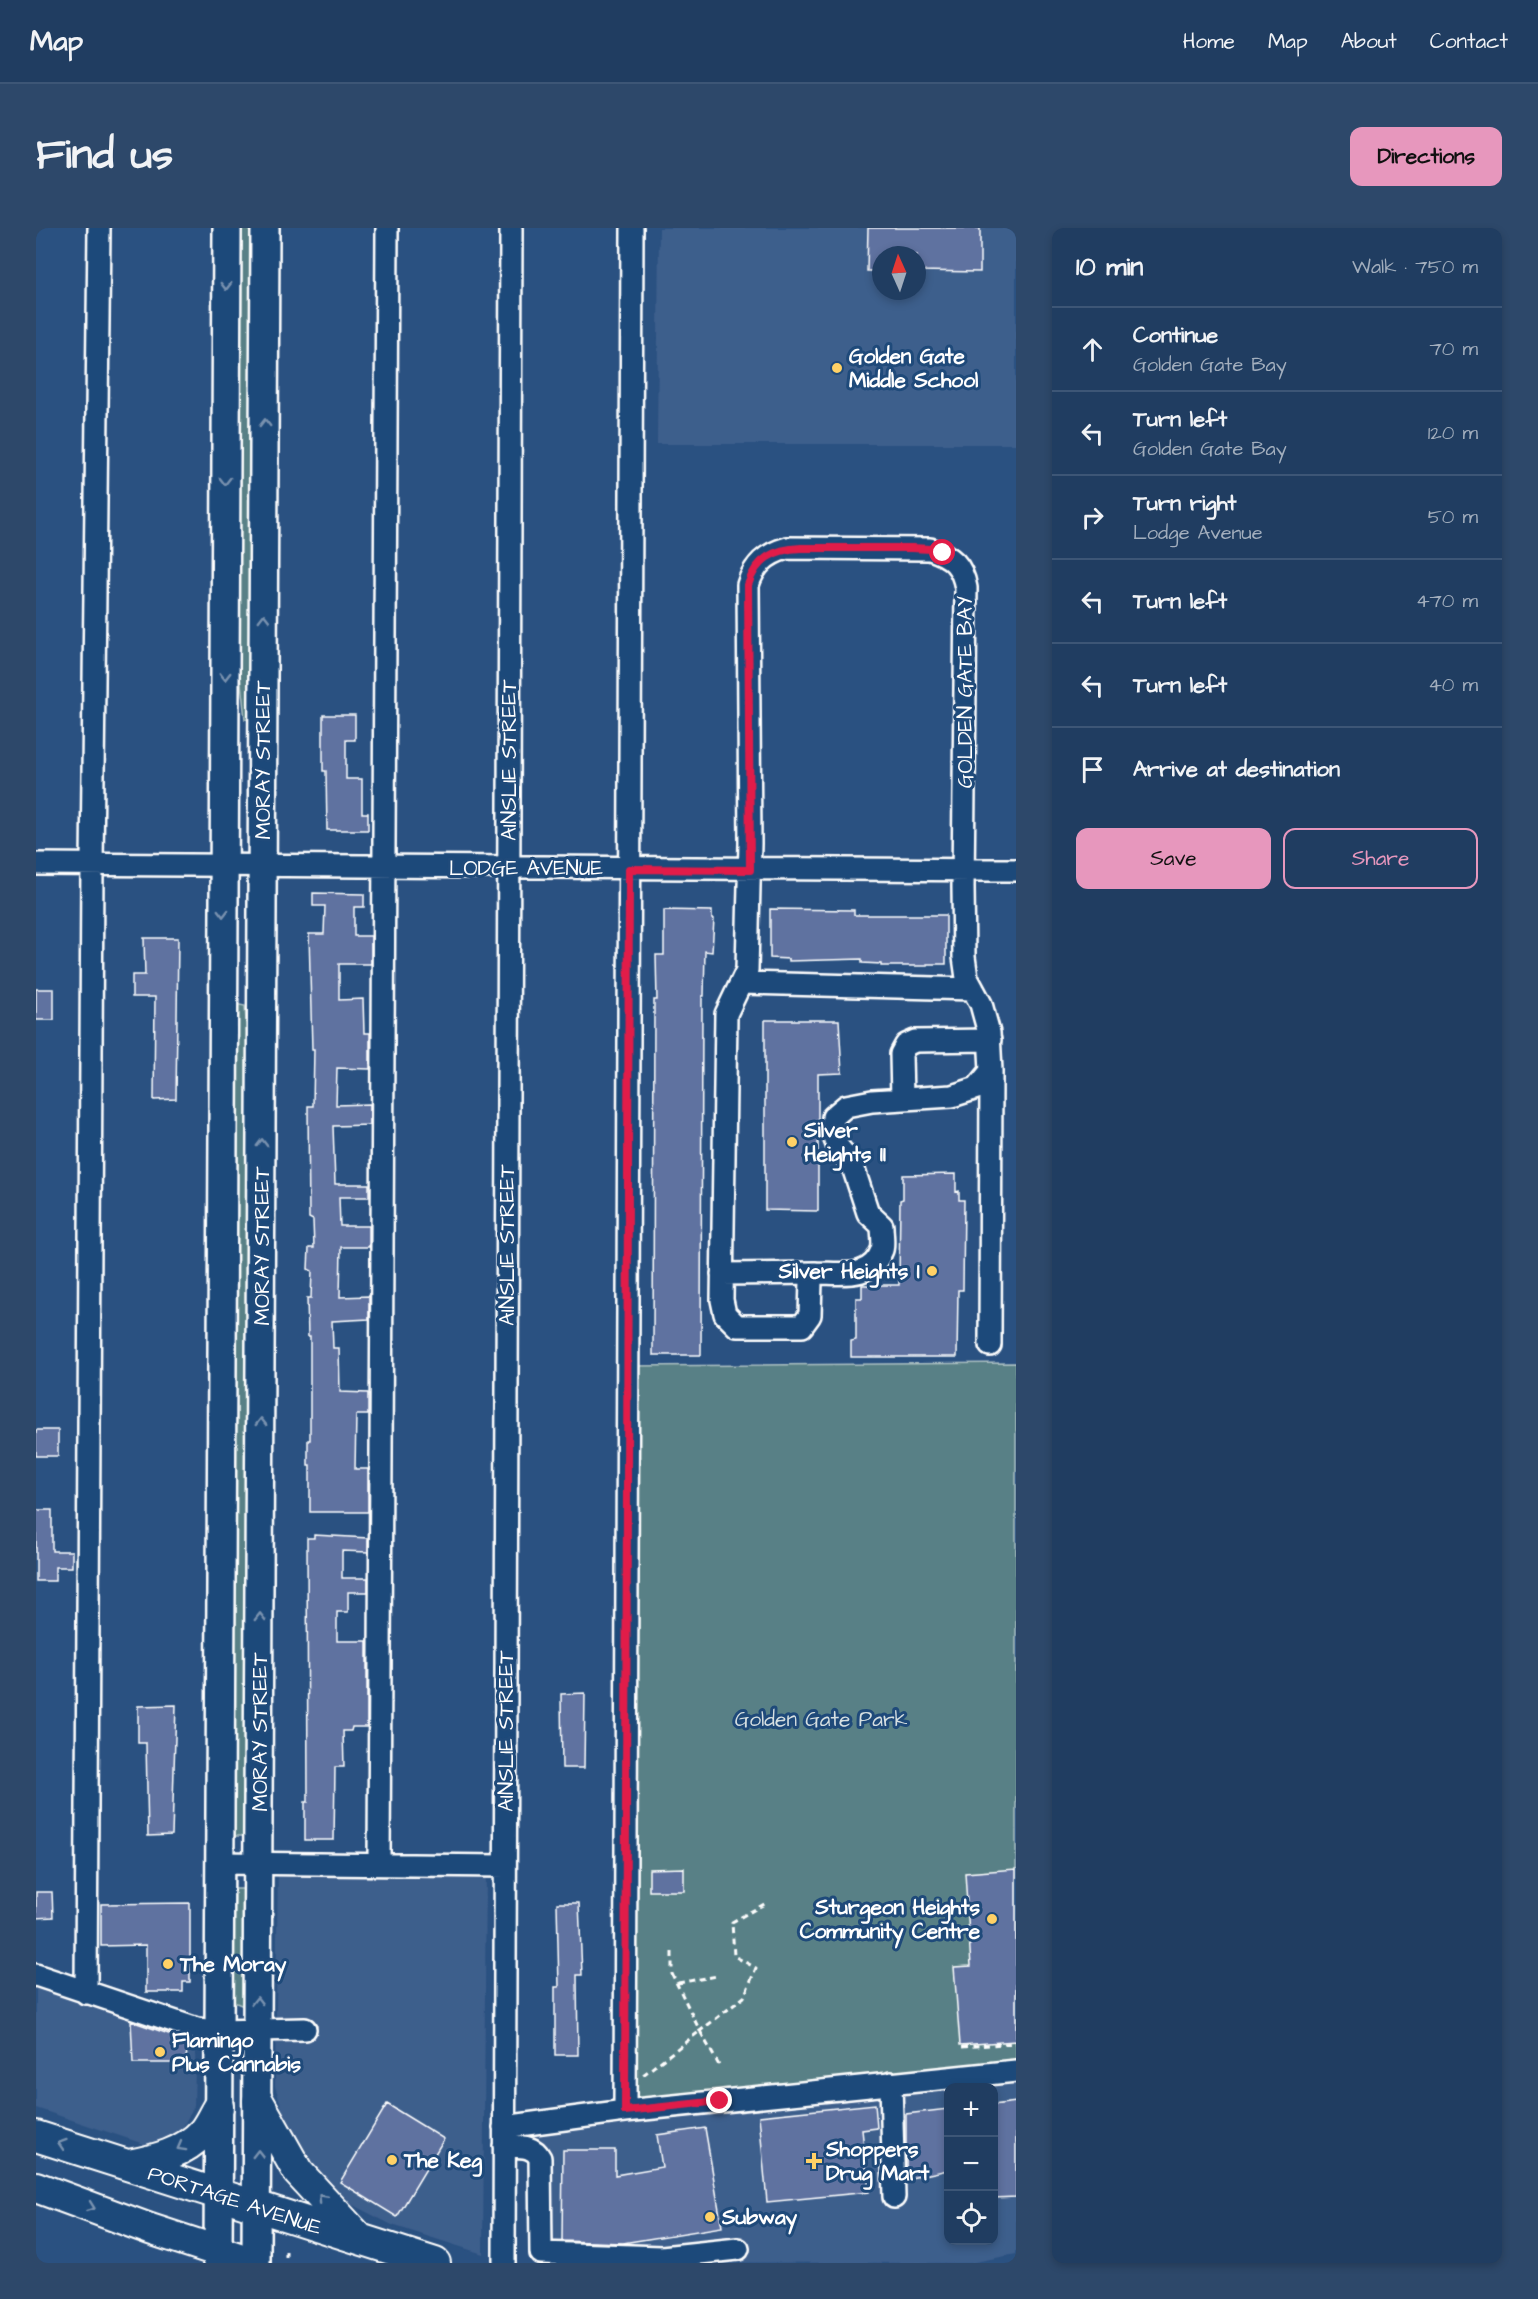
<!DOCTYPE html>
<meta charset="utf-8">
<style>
body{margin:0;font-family:"Architects Daughter",sans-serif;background:#2d486a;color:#f1f3f6}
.controls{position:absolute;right:18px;bottom:18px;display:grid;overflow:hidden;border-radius:12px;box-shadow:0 3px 9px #0003}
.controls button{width:54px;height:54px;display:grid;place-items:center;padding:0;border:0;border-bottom:2px solid #3d5676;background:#203d61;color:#f1f3f6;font:30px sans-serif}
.compass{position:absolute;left:836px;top:18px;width:54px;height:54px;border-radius:50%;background:#203d61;box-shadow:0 3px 9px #0003;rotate:357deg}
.stop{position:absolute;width:18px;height:18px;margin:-14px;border:4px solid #e11d48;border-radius:50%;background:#fff}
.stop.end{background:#e11d48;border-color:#fff;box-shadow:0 2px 6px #0008}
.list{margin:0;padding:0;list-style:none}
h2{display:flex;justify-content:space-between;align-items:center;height:78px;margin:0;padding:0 24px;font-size:26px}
h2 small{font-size:20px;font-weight:400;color:#a2aebd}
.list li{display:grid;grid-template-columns:39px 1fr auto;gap:18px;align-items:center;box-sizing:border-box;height:84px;padding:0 24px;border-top:2px solid #3d5676}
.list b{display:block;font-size:22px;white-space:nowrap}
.list p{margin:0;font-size:20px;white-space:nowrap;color:#a2aebd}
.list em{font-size:20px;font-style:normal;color:#a2aebd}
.actions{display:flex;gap:12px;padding:18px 24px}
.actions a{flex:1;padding:14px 0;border:2px solid #e797bd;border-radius:12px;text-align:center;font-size:21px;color:#e797bd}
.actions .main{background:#e797bd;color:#111}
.icon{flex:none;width:33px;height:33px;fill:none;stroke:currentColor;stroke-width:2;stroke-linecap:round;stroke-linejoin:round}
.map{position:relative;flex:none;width:980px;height:2035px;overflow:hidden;border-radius:12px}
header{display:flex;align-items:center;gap:36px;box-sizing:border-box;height:84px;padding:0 30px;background:#203d61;border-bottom:2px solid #3d5676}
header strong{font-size:28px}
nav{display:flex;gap:33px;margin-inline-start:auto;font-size:21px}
.intro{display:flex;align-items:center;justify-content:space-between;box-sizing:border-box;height:144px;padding:0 36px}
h1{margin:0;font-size:42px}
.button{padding:15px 27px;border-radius:12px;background:#e797bd;color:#111;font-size:21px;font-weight:700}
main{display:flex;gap:36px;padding:0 36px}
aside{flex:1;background:#203d61;border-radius:12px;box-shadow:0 3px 9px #0003}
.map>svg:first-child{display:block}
.built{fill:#3e5e8c;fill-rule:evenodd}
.green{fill:#598086;stroke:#acc0c2;stroke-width:1.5}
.building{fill:#5e72a0;stroke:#fff;stroke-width:1.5}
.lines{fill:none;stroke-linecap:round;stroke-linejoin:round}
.minor-casing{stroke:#fff;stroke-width:26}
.major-casing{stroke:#fff;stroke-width:32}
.highway-casing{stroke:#fff;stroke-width:34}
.path{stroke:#fff;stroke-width:3;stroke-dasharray:6 4.5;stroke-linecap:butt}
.minor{stroke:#1f4a7a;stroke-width:21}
.major{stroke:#1f4a7a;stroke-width:27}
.highway{stroke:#1f4a7a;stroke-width:30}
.oneway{stroke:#7992af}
.route{stroke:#e11d48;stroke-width:8}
.poi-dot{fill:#ffd166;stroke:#1f4a7a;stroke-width:2}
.labels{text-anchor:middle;stroke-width:6;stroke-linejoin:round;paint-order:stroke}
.poi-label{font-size:21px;font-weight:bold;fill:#fff;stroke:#1f4a7a;text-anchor:start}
.street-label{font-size:21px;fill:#fff;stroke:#1f4a7a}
.park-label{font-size:21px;fill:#d6dfe1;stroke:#1f4a7a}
</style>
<header>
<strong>Map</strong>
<nav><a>Home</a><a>Map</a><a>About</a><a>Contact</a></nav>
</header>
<div class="intro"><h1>Find us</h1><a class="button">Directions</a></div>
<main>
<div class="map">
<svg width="980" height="2035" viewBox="0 0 980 2035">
<rect width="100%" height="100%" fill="#2a5181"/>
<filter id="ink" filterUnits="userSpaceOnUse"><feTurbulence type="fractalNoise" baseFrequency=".0167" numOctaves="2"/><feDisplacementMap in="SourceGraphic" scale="12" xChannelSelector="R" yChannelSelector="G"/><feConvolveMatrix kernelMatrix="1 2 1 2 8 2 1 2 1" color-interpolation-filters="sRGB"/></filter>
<g filter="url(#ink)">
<path class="built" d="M623,0H980V216H621ZM845,27H881V63H845Z
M242,1636L450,1638L447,2026L356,1997L307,1972L270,1933L250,1893L239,1858Z
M0,1747L160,1802L158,1878L142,1908L126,1915L108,1916L0,1880Z
M980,1850V2026L934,2035L497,2034L496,1899ZM912,1860H957V2012H912Z"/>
<path class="green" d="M203,0H217L216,492L209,491L201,418Z
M199,776L209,778L214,854L209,1608H199L197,1595Z
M980,1135V1843L589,1883L592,1138Z
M198,1661H208L210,1779L198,1774L196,1677Z"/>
<path class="building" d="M832,0H944V44L881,43V27H845V43H831Z
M287,487H319V512H310V551H326V585H332V602H291L290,543H287Z
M277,665L328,666V679H318V708H335V736H303V772L327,771L328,805H334V841L301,840L300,877L334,876V897L297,898L299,956H333V969H303L304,998H333V1019H305L304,1069L333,1068V1091L296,1093L297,1120H303L304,1164L332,1165V1187H320L319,1241H332V1284H274V1237H272V1212H274V1109H272L271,1070H275L276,1043L272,1041L273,1020H278L277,992L273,990L272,878H277L278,821H276L273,706H288L289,678H277Z
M734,681L818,682V687H910V736H891V738H845V736L826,735V731L753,733V731L734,730Z
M628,682L676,683V691H678L676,724L669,723L668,768H666L665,1127H617L618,772H621L620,727H628Z
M108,710H142L140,871L118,872L119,769H96V747H109Z
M0,761H18V792H0Z
M729,792H803L806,845L782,846V983L729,982Z
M920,946V964L923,963V972H928L927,1062H922L921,1129H815V1113L820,1112V1070H826V1057H863L864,972L867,971V947Z
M0,1202H22V1228H0Z
M0,1282H16V1323H36V1339H19V1353H0Z
M278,1307L332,1310V1324L306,1323V1350H332V1364H312V1384H301V1413H331V1499H316L315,1503H307L308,1539H299L298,1612H269V1574H272L271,1310H278Z
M549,1465L548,1540H526L525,1466Z
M140,1477L136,1607L112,1608L110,1515H102V1478Z
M648,1640V1663H613V1641Z
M980,1641V1813L924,1817L918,1739L935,1738L929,1645Z
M0,1664H16L17,1689L0,1690Z
M154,1675V1754H147V1764H110V1717L65,1718V1676Z
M521,1675H543L546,1747H541L542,1827H519V1759H523Z
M95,1793L153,1813L149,1835H97Z
M980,1874V1969L957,1970V1877Z
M351,1876L408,1911L361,1989L304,1954Z
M839,1876L841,1900L826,1902L833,1964L731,1974L723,1888Z
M912,1881V1942L870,1951V1886Z
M669,1900L686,1999L587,2015L526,2013L527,1922H579V1947L626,1939L621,1907Z"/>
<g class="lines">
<defs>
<path id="minor" d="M751,320L894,321C916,328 926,337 930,360L927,659L928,729L931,750L945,776L953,805L955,843L941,860L916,868L836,873L810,878L797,889L796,904L802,919L816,936L832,985L846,998C846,1005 848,1016 846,1022C835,1052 806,1045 780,1045L775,1053L774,1087L766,1098H701L689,1086L686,1072L690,786L711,742L714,615L712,357C718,337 730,326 751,320Z
M0,636L980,642
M705,755L937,761
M866,871L865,826L870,817L879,813L954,812
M686,1046L780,1045
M954,1117L955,843
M183,1635L469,1638
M343,1636L351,0
M0,1747L161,1801L182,1803L269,1801
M50,1765L56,637L63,0
M855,1855L858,1969
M589,1883L596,0
M468,1899L589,1883L980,1843
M468,1918C482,1919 497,1916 504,1930L505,2025L626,2029L702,2021
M468,2035L475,0"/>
<path id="major" d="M182,2035L191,0
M220,2035L229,0"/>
<path id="highway" d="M222,1873L262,1944L324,2011
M0,1908L399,2035
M93,1937C119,1932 148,1925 167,1904C173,1897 177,1887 182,1879
M0,1959L114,2001L218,2035"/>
</defs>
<use href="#minor" class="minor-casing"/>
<use href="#major" class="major-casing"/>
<use href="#highway" class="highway-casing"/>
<path class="path" d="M636,1724V1746L664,1803L708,1769L720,1740L698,1728L696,1694L732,1674
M642,1755L681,1748
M926,1819L980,1815
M607,1847L664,1803L685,1841
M250,2029V2023"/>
<use href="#minor" class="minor"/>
<use href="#major" class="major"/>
<use href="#highway" class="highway"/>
</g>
<defs><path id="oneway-chevron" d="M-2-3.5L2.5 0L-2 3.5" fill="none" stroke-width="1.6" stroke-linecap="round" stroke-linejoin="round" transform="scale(1.5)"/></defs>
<g class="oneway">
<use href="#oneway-chevron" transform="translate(190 58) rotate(90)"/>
<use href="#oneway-chevron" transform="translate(229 195) rotate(-90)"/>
<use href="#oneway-chevron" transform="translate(189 253) rotate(90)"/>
<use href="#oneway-chevron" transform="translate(228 390) rotate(-90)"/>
<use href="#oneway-chevron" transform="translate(189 448) rotate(90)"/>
<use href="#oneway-chevron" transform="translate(187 685) rotate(90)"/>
<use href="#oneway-chevron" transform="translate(226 915) rotate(-90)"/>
<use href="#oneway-chevron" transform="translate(225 1194) rotate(-90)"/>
<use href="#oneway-chevron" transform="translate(224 1389) rotate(-90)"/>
<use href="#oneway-chevron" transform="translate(221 1773) rotate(-89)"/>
<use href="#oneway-chevron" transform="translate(26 1916) rotate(-162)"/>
<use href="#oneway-chevron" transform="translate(145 1919) rotate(151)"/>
<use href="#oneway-chevron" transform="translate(222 1926) rotate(-90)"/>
<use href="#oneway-chevron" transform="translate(286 1970) rotate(-132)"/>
<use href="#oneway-chevron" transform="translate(55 1979) rotate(20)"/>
</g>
</g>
<g class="lines" filter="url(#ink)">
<path class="route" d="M684,1873L589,1883L593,641L714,642L712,357C720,331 738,321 765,320H876L894,321L907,325"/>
</g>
<g class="poi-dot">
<circle cx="801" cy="140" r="6"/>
<circle cx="756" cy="914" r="6"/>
<circle cx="896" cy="1043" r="6"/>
<circle cx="956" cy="1691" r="6"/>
<circle cx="132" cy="1736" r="6"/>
<circle cx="124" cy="1824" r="6"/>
<circle cx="356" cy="1932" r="6"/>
<path d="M775 1924h6v6h6v6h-6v6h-6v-6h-6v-6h6z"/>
<circle cx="674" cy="1989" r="6"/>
</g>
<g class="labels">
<g class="poi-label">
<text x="813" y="135">Golden Gate<tspan x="813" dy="24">Middle School</tspan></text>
<text x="768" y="909">Silver<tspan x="768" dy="24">Heights II</tspan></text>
<text x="884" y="1050" text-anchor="end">Silver Heights I</text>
<text x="944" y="1686" text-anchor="end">Sturgeon Heights<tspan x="944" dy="24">Community Centre</tspan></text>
<text x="144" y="1743">The Moray</text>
<text x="136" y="1819">Flamingo<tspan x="136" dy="24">Plus Cannabis</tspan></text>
<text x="790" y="1928">Shoppers<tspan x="790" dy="24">Drug Mart</tspan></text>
<text x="368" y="1939">The Keg</text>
<text x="686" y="1996">Subway</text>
</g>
<g class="street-label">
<text transform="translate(929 464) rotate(-90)" y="7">GOLDEN GATE BAY</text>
<text transform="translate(227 532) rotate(-90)" y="7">MORAY STREET</text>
<text transform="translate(473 532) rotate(-90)" y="7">AINSLIE STREET</text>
<text x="490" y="647">LODGE AVENUE</text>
<text transform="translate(471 1017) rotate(-90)" y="7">AINSLIE STREET</text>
<text transform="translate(226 1018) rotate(-90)" y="7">MORAY STREET</text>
<text transform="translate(470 1503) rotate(-90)" y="7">AINSLIE STREET</text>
<text transform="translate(224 1504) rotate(-90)" y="7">MORAY STREET</text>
<text transform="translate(199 1972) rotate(18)" y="7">PORTAGE AVENUE</text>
</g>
<g class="park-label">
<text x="785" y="1498">Golden Gate Park</text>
</g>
</g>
</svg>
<div class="controls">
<button>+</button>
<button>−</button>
<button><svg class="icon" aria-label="locate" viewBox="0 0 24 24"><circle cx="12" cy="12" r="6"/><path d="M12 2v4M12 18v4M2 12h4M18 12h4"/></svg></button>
</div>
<svg class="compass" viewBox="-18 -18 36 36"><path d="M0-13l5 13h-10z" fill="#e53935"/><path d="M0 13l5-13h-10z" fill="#a2aebd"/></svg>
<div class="stop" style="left:907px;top:325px"></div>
<div class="stop end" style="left:684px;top:1873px"></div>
</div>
<aside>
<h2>10 min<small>Walk · 750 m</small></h2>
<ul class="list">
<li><svg class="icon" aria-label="ahead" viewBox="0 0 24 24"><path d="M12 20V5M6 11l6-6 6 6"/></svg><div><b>Continue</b><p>Golden Gate Bay</p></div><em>70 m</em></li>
<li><svg class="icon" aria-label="left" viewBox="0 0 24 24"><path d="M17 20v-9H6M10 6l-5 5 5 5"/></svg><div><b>Turn left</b><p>Golden Gate Bay</p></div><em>120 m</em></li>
<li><svg class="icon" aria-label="right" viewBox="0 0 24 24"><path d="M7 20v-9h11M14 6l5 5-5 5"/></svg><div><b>Turn right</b><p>Lodge Avenue</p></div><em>50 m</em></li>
<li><svg class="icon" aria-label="left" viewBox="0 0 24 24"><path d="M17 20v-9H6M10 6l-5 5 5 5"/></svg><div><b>Turn left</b></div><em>470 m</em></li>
<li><svg class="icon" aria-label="left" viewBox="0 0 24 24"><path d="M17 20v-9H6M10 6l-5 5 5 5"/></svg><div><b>Turn left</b></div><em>40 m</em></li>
<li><svg class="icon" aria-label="arrive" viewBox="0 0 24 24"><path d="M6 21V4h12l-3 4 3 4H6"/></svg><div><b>Arrive at destination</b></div></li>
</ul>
<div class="actions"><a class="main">Save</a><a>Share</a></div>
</aside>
</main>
